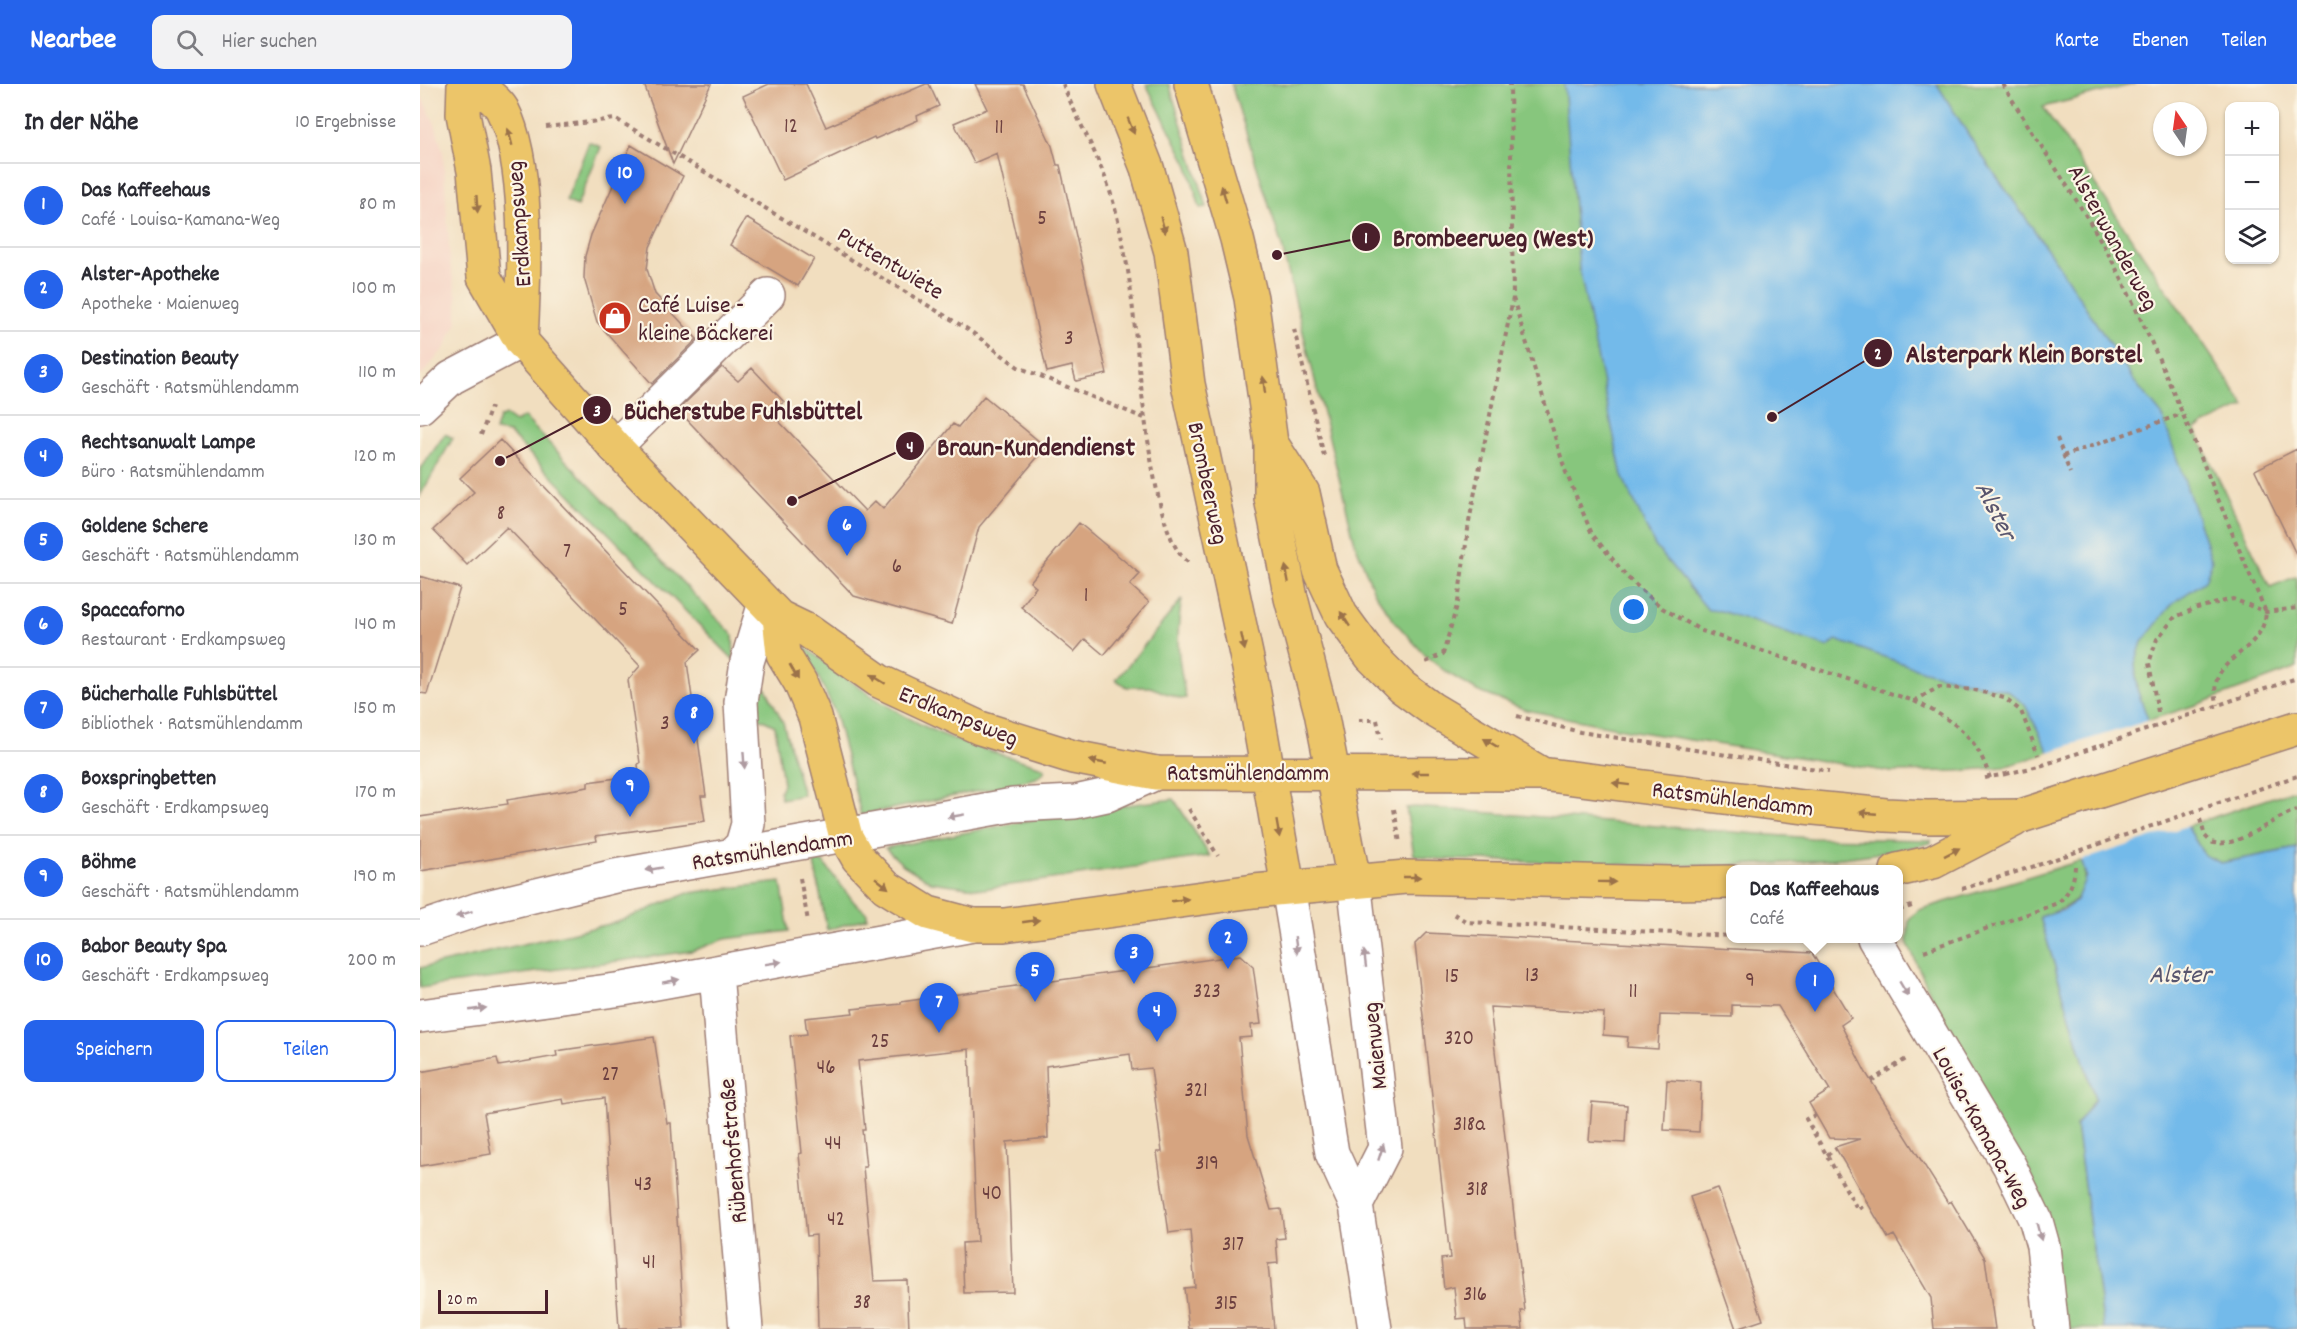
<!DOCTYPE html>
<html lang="de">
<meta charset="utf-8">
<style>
body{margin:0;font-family:Dekko,sans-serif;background:#f2f2f3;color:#2b2b33}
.controls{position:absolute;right:18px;top:18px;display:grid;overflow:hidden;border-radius:12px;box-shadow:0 2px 4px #0004}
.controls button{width:54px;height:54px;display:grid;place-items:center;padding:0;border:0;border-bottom:2px solid #e1e1e2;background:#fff;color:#2b2b33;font:30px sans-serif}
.compass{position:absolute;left:1733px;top:18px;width:54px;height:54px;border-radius:50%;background:#fff;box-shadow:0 2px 4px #0004;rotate:347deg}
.scale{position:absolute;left:18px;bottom:15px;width:110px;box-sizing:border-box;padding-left:6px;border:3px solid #4a1f2b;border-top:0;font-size:16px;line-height:21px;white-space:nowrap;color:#4a1f2b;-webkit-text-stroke:4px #fcf5e5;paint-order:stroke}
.you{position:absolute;left:1214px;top:526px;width:21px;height:21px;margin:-15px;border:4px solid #fff;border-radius:50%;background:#1a73e8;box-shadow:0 0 0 9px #1a73e833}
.badge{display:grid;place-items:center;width:39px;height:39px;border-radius:50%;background:#2563eb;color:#fff;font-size:20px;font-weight:700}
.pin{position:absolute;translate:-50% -50px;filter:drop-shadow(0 2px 3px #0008)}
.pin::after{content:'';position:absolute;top:32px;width:21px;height:18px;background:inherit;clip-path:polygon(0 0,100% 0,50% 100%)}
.popup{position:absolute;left:1306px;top:781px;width:177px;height:78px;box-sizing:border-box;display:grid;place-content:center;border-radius:12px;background:#fff;filter:drop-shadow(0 2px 4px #0005);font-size:20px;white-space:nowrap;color:#7c7c81}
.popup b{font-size:22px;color:#2b2b33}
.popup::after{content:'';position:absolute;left:50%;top:100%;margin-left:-12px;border:12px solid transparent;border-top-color:#fff}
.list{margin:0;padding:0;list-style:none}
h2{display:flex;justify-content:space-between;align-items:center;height:78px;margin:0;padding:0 24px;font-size:26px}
h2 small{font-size:20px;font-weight:400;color:#7c7c81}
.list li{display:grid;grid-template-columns:39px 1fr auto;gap:18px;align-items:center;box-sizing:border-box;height:84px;padding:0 24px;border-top:2px solid #e1e1e2}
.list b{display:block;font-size:22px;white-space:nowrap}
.list p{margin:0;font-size:20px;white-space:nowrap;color:#7c7c81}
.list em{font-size:20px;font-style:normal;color:#7c7c81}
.actions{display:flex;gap:12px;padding:18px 24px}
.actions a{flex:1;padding:14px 0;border:2px solid #2563eb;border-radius:12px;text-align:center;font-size:21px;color:#2563eb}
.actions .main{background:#2563eb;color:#fff}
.icon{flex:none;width:33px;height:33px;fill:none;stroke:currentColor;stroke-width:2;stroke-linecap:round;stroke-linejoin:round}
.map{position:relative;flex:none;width:1877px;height:1245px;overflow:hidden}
header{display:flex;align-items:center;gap:36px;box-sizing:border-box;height:84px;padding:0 30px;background:#2563eb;color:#fff}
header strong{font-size:28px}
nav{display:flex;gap:33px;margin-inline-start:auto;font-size:21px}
.search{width:420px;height:54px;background:#f2f2f3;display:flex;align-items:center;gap:15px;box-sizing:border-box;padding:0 21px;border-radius:12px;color:#7c7c81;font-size:22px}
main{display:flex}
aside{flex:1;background:#fff}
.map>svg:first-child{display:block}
.built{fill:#f5d2c3}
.green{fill:#87c67d;stroke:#687254;stroke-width:1.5}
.water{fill:#73baea;stroke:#5e6c8a;stroke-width:1.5}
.pier{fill:#f1debf}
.building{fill:#d6a480}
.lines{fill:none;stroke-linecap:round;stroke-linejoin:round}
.minor-casing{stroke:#9e7e75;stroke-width:36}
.major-casing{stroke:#9e7e75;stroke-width:36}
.path{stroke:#9e7e75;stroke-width:4;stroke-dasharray:4.5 4.5;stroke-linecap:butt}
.minor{stroke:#fff;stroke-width:33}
.major{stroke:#ecc569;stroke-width:33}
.major-bridge-casing{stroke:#9e7e75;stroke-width:36;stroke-linecap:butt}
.path-bridge{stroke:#9e7e75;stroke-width:4;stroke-dasharray:4.5 4.5;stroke-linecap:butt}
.major-bridge{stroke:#ecc569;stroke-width:33}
.oneway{fill:#9b724a}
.oneway2{fill:#ae9aa0}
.labels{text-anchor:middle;stroke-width:4.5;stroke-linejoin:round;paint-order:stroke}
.number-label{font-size:21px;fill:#6d4040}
.street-label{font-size:24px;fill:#4a1f2b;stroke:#fcf5e5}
.poi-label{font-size:24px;fill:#4a1f2b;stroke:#fcf5e5;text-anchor:start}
.water-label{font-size:26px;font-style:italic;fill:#58556e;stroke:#fcf5e5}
.leader{fill:none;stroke:#4a1f2b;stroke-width:2}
.callout-dot{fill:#4a1f2b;stroke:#fcf5e5;stroke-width:2}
.mark-label{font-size:18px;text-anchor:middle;font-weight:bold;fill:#fff}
.callout-label{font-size:26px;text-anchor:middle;font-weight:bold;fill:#4a1f2b;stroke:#fcf5e5;stroke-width:4.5;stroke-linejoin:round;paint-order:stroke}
</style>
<header>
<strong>Nearbee</strong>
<div class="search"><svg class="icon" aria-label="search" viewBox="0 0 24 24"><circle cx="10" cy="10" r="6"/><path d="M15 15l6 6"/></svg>Hier suchen</div>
<nav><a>Karte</a><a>Ebenen</a><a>Teilen</a></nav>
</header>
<main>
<aside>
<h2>In der Nähe<small>10 Ergebnisse</small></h2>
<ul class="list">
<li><span class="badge">1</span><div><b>Das Kaffeehaus</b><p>Café · Louisa-Kamana-Weg</p></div><em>80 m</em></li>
<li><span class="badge">2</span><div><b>Alster-Apotheke</b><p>Apotheke · Maienweg</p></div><em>100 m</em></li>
<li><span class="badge">3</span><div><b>Destination Beauty</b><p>Geschäft · Ratsmühlendamm</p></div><em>110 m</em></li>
<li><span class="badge">4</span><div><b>Rechtsanwalt Lampe</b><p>Büro · Ratsmühlendamm</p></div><em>120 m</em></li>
<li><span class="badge">5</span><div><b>Goldene Schere</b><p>Geschäft · Ratsmühlendamm</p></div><em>130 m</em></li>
<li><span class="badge">6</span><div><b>Spaccaforno</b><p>Restaurant · Erdkampsweg</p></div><em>140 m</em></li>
<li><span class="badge">7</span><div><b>Bücherhalle Fuhlsbüttel</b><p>Bibliothek · Ratsmühlendamm</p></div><em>150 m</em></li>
<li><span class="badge">8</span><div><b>Boxspringbetten</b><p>Geschäft · Erdkampsweg</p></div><em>170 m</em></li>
<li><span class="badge">9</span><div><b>Böhme</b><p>Geschäft · Ratsmühlendamm</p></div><em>190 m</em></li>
<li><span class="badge">10</span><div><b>Babor Beauty Spa</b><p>Geschäft · Erdkampsweg</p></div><em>200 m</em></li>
</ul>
<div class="actions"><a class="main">Speichern</a><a>Teilen</a></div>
</aside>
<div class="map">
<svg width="1877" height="1245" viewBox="0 0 1877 1245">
<rect width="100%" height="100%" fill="#fcf5e5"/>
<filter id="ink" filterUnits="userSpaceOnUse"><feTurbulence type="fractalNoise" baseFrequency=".0167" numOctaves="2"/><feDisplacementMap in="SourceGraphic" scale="12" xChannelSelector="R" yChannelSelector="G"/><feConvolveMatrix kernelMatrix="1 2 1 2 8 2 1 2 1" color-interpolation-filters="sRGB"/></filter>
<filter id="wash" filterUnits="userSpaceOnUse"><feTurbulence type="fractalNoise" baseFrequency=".008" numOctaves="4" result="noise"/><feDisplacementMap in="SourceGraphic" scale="24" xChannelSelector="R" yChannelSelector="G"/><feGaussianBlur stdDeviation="1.35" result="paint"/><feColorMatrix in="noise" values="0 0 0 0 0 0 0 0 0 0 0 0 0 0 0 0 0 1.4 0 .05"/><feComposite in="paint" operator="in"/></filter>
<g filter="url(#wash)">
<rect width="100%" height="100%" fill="#f1debf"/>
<path class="built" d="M0,9L15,40L23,68L30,179L37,214V237L26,262L0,293Z"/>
<path class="green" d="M726,0H749L787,123L780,124L768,82Z
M811,0H1715L1623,23L1825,322L1775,345L1850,503L1877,492V584L1782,619L1584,683L1537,687L1471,688L1208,646L1106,626L1057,607L1026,588L1007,573L975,538L954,508L935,459L862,163Z
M169,58L181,63L157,122L146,117Z
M85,331L95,338L104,333L313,551L314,576L89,349L75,347L79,334Z
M25,350L33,354L0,412V386Z
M762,515C755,553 758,576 766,614L761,615L730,603H707L696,596Z
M377,557C417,588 455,617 500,640C538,660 582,670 623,683L625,687L616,694L588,701L441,731L415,629L397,590Z
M343,599L363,638L383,711L361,715L360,707L363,700L355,642L331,630L334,615Z
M1877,705V764L1801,779L1784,771L1767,742Z
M754,715L790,772L563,805L511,798L483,781L465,764L658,727Z
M995,723L1391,754L1511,756V759C1357,795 1176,778 1018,775L994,771L986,724Z
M1663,776C1670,816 1652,821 1620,833L1675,1015L1656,1041L1684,1245H1641L1556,1011L1487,858L1489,835L1499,826Z
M402,777L434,818L447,829V834L407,846L394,779Z
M361,798L369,847L305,855L272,867L0,904V884L198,838L268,809Z"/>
<path class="water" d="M1144,0H1517L1558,66L1635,176L1713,296L1742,331L1792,477L1785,497L1753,519L1722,558L1715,580L1717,605L1767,742L1784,771L1801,779L1877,764V1245H1684L1656,1041L1675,1015L1620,833L1643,826L1656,817L1666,792L1628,666L1605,621L1588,607L1504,587L1416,556L1408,563L1301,527L1288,526L1235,462L1202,392L1159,184Z"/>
<path class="pier" d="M1730,636L1770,741L1660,777L1625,669Z"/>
<g id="blocks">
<path class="building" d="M224,0H291L253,80Z
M349,0H386L406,43L506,0H509L519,22L497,32L498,36L455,55L454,53L363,96L323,12Z
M555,0H603L632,62L637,81H640L687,290L656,297L652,282L627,288L577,69L554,79L534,39L567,25Z
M211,61L263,92L230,163L227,185L235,210L277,255L232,300L177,238L164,194L165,172L171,151Z
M326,134L394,175L378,202L310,161Z
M302,283L318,297L332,284L364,318L351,329L445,427L455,417L463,425L533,340L538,343L564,312L626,363L559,443L532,540L434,512L258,326Z
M80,356L280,566L267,578L286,712H281L285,737L176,752L177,757L0,787V733L88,720L87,716L168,703V698L219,691L218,680L220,679L208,596L220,582L87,443L47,481L13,446L54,408L40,394Z
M1877,365V472L1835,386Z
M659,439L720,490L710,501L729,518L684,571L665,555L654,568L601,523L616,503L610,498Z
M0,492L40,504L7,610L0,609Z
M1006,849L1392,869L1431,934L1421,941L1446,989L1528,1119L1531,1117L1565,1174L1575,1245H1514L1511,1214L1474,1151L1468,1154L1415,1063L1440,1055L1409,1054L1389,1019L1410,1006L1358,922L1312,921V933L1240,931L1238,965L1207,963L1208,953L1183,951L1184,929L1070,923L1105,1227H1101L1103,1245H1047L1046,1234L1037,1235L1034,1203L1024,1205L1021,1175L1030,1174L995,860Z
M821,871L833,882L841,940L831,941L832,953L819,954L828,1051L851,1126L861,1125L865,1154L856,1155L858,1179L848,1180L854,1245H769L764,1204L775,1203L770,1146L749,1149L737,1068H742L731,984L712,986L710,970L626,982L628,1054L587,1058L593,1208L544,1209L542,1159L557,1158L549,965L438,977L445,1046H442L446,1083H443L454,1197L487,1196L489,1245H398L396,1151L387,1152L379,1070L382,1069L370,952L387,950L385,934L433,929L432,925L481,920V918Z
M234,953L247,1039H251L264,1245H199L184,1014L144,1020L143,1015L64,1029L71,1070L0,1082V988L77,974L79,982L137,972L136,967Z
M1247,996L1281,998L1279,1048L1244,1046Z
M1172,1018L1207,1021L1205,1059L1169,1057Z
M1298,1104L1343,1236L1316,1245L1270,1113Z"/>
</g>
</g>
<g filter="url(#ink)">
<use href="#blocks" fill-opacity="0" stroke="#9e7e75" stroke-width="1.5"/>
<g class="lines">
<defs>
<path id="minor" d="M0,323L31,294L101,257
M195,363L348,211
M312,771L322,761L328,740L321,618L327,578L345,519
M934,797L965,1064L936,1121
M868,803L912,1069L936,1121L955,1245
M0,845L59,825L195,792L593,721L655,718L687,711L736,689
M1454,854L1589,1081L1616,1137L1623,1162L1632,1245
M296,889L326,1245
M0,932L203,905L553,841"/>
<path id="major" d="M44,0L43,30L54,87L64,193L101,257L195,363L359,533L388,547L459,597L560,644L653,673L736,689L1121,690L1384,723L1466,731L1507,733L1601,732
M55,0C63,7 77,16 82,25C111,82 104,194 101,257
M694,0L727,84L751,168L768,300L832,598L868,803
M771,0L817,155L831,214L851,359V414L871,514L901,628L934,797
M851,359L883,409L900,486L921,531L951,572L982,603L1012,625L1120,689
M359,533L363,570L380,598L395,633L426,753L438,774L466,803L508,829L553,841H584L834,807L986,793L1251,799L1311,798
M1798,669L1877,644
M1477,786L1513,778L1594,736"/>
</defs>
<use href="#minor" class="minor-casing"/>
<use href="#major" class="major-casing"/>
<path class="path" d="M643,0C653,27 668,52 679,79C693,109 700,143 706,176C718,230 725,456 770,479
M1583,0C1621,66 1667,126 1701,194C1755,303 1797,417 1846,528C1843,573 1782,572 1798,621
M126,43L196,35L549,246L598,283L724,334
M1093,214L1145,386L1172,450L1208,494L1242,524L1282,547L1494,617L1519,603L1555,606L1584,614L1601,627L1618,671
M874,245L904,372
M61,351L71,323
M1637,354L1650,389
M1643,372L1762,330
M1006,578L1023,570L1038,518L1049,438L1093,214L1090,0
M1494,617C1534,637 1556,650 1570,694
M1784,626L1877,594
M1738,628L1729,579L1737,555L1755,533L1777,524L1813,515L1846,528L1877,524
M1097,632L1160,648L1409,687
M939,636H957L961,655
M1565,694L1586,690
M1813,714L1877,692
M769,725L798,772
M974,725L980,759
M1780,735L1785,752L1791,758C1815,767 1853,733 1877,726
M380,794L388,837
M1542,805L1618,781
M1479,826L1492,822
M1034,830L1047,838L1311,852
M1371,854H1372
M1504,867L1638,819C1650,807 1654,799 1655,782
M1451,997L1486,975
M1396,1031L1386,1035L1438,1126L1447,1119
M1407,1071L1416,1065"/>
<use href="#minor" class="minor"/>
<use href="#major" class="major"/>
<defs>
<path id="major-bridge" d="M1601,732L1798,669"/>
</defs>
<use href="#major-bridge" class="major-bridge-casing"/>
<path class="path-bridge" d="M1586,690L1623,681L1784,626
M1618,781L1813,714"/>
<use href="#major-bridge" class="major-bridge"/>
</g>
<defs><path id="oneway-solid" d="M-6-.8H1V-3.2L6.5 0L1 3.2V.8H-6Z" transform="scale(1.5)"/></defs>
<g class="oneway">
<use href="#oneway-solid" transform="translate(711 42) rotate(68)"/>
<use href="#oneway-solid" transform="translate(90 53) rotate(-105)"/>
<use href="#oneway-solid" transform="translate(804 110) rotate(-106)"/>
<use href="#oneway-solid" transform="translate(57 120) rotate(86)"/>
<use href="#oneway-solid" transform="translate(743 141) rotate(74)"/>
<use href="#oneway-solid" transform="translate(844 301) rotate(-97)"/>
<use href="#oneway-solid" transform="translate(867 490) rotate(-101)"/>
<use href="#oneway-solid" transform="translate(925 535) rotate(-123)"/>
<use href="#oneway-solid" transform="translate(823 558) rotate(78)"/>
<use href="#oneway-solid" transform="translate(374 588) rotate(60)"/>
<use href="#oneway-solid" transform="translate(458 595) rotate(-148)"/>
<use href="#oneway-solid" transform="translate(1071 659) rotate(-149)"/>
<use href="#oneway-solid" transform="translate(678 678) rotate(-169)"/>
<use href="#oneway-solid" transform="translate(1000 689) rotate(-180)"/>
<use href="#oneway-solid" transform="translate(1201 700) rotate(-173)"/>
<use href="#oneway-solid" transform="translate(1448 729) rotate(-175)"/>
<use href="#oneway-solid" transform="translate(858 745) rotate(80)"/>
<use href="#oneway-solid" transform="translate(1532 768) rotate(-27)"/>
<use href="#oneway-solid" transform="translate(992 793)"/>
<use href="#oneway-solid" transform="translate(1187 798) rotate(1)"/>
<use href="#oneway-solid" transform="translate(462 799) rotate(39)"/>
<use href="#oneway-solid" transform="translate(760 816) rotate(-8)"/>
<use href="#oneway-solid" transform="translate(611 837) rotate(-8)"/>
</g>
<g class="oneway2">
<use href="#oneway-solid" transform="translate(324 676) rotate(86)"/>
<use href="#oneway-solid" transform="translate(536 732) rotate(170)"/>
<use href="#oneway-solid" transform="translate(234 785) rotate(170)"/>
<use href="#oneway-solid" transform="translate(44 830) rotate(162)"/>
<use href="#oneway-solid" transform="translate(876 861) rotate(82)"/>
<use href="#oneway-solid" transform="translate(945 875) rotate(-97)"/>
<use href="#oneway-solid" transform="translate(353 879) rotate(-9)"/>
<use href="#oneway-solid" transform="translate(251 897) rotate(-10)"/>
<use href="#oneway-solid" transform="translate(1484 905) rotate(59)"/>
<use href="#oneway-solid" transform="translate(58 925) rotate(-8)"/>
<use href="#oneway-solid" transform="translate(961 1068) rotate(-72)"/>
<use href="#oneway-solid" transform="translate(1619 1148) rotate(75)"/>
</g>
</g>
<defs>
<symbol id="shop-disc" viewBox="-11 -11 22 22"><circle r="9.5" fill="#c8321e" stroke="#fcf5e5"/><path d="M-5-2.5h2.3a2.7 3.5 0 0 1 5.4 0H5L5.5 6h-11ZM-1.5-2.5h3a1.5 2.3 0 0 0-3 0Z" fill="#fff"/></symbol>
</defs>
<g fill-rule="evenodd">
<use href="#shop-disc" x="176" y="215" width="38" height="38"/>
</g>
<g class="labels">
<g class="number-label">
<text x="371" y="48">12</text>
<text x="579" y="49">11</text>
<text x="622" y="140">5</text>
<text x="649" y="260">3</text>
<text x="81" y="435">8</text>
<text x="147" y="473">7</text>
<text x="477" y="488">6</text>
<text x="666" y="517">1</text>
<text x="203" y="531">5</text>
<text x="245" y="645">3</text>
<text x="1112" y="897">13</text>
<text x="1032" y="898">15</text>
<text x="1330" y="902">9</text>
<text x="787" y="913">323</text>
<text x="1213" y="913">11</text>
<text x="1039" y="960">320</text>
<text x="460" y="963">25</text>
<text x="406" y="989">46</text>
<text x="190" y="996">27</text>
<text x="776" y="1012">321</text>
<text x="1049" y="1046">318a</text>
<text x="413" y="1065">44</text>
<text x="787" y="1085">319</text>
<text x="223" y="1106">43</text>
<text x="1057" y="1111">318</text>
<text x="572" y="1115">40</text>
<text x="416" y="1141">42</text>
<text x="813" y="1166">317</text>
<text x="229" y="1184">41</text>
<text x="1055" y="1216">316</text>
<text x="442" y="1224">38</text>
<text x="806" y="1225">315</text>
</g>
<g class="street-label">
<text transform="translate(98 140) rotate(-94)" y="8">Erdkampsweg</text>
<text transform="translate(1694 153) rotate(61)" y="8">Alsterwanderweg</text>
<text transform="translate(471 178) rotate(31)" y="8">Puttentwiete</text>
<text transform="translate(789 399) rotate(78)" y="8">Brombeerweg</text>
<text transform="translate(539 631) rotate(22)" y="8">Erdkampsweg</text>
<text x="828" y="696">Ratsmühlendamm</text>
<text transform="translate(1313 714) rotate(7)" y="8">Ratsmühlendamm</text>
<text transform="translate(352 765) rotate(-9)" y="8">Ratsmühlendamm</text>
<text transform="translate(954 962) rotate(-96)" y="8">Maienweg</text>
<text transform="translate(1563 1043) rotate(61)" y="8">Louisa-Kamana-Weg</text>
<text transform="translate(312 1067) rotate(-95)" y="8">Rübenhofstraße</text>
</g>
<g class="poi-label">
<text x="218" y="228">Café Luise -<tspan x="218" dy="28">kleine Bäckerei</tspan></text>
</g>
<g class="water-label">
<text transform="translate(1577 426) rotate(63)" y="9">Alster</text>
<text x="1760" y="898">Alster</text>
</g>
</g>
<path class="leader" d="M857 171L946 153M1352 333L1458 269M80 377L177 326M372 417L490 362"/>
<g class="callout-dot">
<circle cx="857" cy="171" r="6"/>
<circle cx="1352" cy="333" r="6"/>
<circle cx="80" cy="377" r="6"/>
<circle cx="372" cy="417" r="6"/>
<circle cx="946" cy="153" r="15"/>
<circle cx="1458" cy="269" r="15"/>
<circle cx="177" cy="326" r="15"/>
<circle cx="490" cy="362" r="15"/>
</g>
<g class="mark-label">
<text x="946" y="159">1</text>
<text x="1458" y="275">2</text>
<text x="177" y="332">3</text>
<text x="490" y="368">4</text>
</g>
<g class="callout-label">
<text x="1073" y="162">Brombeerweg (West)</text>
<text x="1604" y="278">Alsterpark Klein Borstel</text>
<text x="323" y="335">Bücherstube Fuhlsbüttel</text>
<text x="616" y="371">Braun-Kundendienst</text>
</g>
</svg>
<div class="controls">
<button>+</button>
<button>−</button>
<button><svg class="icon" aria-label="layers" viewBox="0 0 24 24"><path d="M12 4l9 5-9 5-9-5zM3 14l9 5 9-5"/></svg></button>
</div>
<svg class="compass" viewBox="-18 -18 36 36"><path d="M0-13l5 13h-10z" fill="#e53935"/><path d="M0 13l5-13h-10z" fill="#7c7c81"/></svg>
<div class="scale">20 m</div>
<div class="you"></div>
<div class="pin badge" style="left:1395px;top:928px">1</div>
<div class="popup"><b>Das Kaffeehaus</b>Café</div>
<div class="pin badge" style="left:808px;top:885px">2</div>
<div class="pin badge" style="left:714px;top:900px">3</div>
<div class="pin badge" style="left:737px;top:958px">4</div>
<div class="pin badge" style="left:615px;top:918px">5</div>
<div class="pin badge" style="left:427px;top:472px">6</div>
<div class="pin badge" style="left:519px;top:949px">7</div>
<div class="pin badge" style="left:274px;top:660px">8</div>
<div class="pin badge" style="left:210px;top:733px">9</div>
<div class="pin badge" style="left:205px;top:120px">10</div>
</div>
</main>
